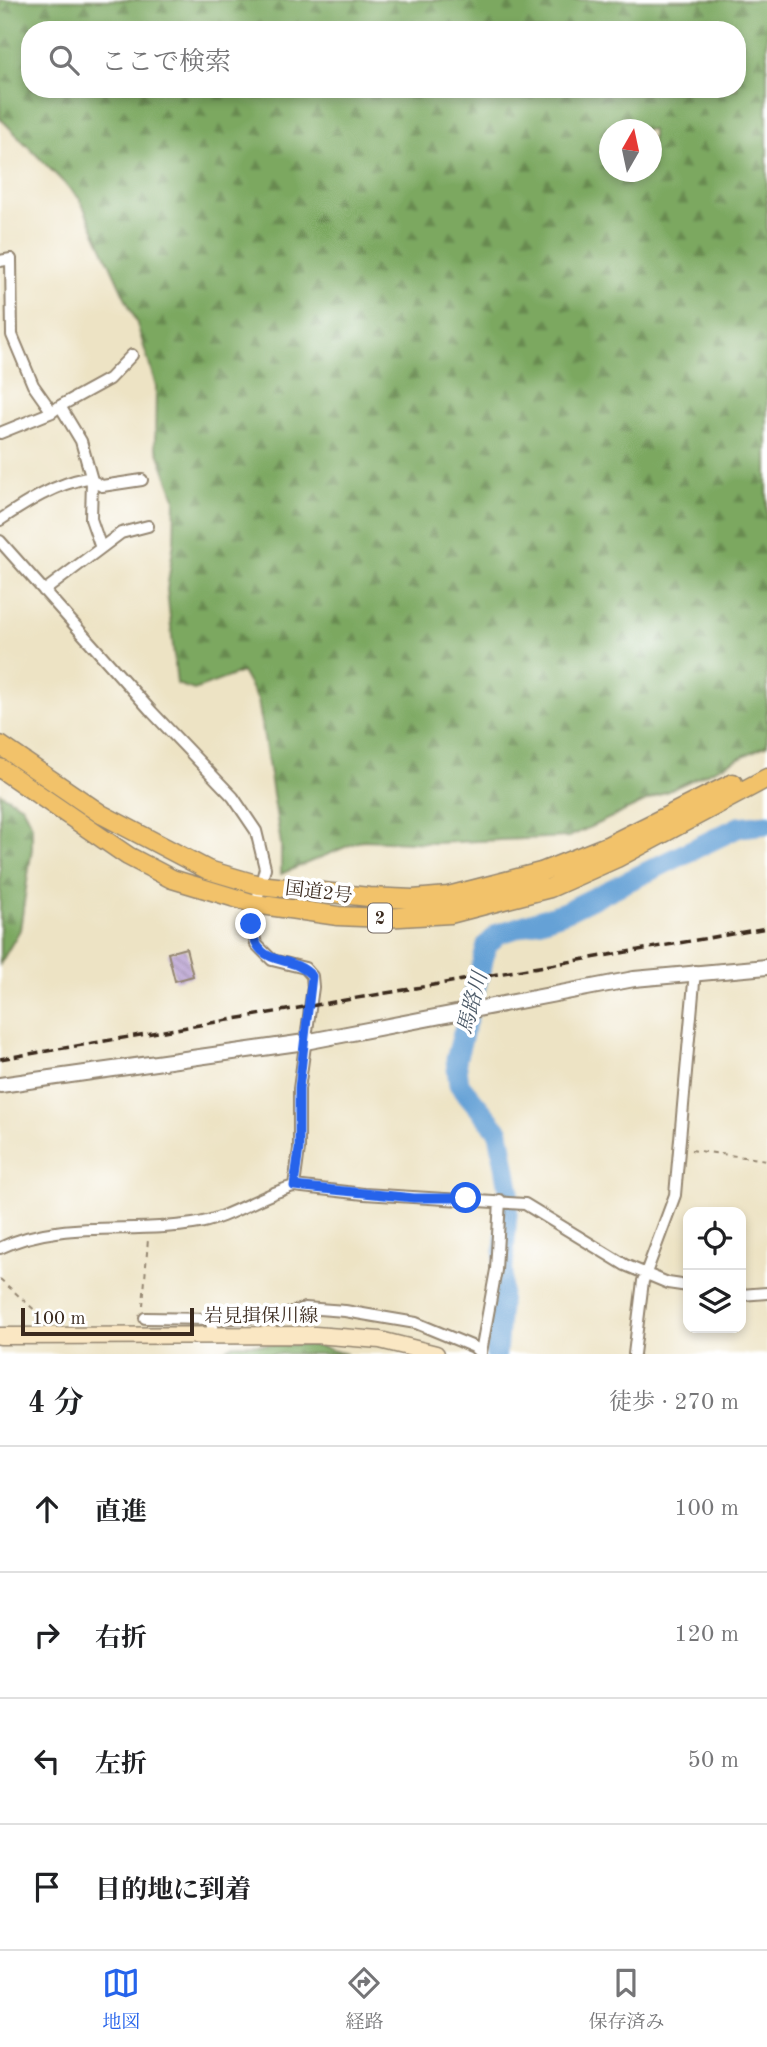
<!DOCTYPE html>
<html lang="ja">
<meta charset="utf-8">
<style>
body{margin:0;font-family:"Old Standard TT","Noto Serif JP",serif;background:#f2f2f2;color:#202124}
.controls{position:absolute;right:21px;bottom:21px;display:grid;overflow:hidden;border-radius:14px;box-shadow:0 4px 10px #0003}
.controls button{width:63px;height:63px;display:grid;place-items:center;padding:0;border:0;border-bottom:2px solid #e0e0e0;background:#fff;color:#202124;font:35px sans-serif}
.compass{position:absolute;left:599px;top:119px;width:63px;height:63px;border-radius:50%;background:#fff;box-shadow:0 4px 10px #0003;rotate:9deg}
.scale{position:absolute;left:21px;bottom:18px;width:173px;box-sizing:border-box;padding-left:7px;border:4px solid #3b2a1e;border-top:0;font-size:19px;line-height:24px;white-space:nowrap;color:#3b2a1e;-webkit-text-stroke:5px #fff;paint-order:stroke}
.stop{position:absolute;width:21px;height:21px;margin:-16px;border:5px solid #2563eb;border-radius:50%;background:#fff}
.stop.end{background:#2563eb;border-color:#fff;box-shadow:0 2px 7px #0008}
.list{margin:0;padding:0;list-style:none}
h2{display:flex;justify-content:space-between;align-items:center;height:91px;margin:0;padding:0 28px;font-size:30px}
h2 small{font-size:23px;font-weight:400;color:#757577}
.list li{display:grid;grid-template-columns:46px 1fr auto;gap:21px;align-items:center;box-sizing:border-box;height:126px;padding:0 28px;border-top:2px solid #e0e0e0}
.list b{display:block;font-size:26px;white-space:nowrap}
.list em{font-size:23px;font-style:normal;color:#757577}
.icon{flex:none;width:38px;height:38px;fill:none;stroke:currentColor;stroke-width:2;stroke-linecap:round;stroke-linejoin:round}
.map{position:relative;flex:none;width:767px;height:1354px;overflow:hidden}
.search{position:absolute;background:#fff;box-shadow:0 4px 10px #0003;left:21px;right:21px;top:21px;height:77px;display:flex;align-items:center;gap:18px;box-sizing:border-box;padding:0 24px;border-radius:28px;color:#757577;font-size:26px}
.sheet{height:595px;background:#fff}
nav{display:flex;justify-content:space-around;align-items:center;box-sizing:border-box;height:98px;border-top:2px solid #e0e0e0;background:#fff;font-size:19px;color:#757577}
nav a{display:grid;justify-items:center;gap:4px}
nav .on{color:#2563eb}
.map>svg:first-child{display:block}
.forest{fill:url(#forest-firs);stroke:#5c6940;stroke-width:2;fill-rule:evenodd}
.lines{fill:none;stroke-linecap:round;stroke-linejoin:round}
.river{stroke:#65a1d6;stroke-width:21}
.building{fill:url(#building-back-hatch)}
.minor-casing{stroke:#948671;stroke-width:14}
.tertiary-casing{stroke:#948671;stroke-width:18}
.secondary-casing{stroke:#948671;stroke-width:19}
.trunk-casing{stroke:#948671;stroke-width:21}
.path{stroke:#948671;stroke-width:2;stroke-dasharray:5 5;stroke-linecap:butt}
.minor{stroke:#fff;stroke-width:10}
.tertiary{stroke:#fff;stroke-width:14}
.secondary{stroke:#fae7c3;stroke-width:16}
.trunk{stroke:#f2c26a;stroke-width:18}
.rail{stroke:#3b2a1e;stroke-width:3.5;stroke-dasharray:10 5;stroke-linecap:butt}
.route{stroke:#2563eb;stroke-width:9}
.labels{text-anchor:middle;stroke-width:7;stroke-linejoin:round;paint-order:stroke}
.shield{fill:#fff;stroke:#766a62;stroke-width:2}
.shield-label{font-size:18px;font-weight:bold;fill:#3b2a1e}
.street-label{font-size:19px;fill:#3b2a1e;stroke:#fff}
.water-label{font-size:21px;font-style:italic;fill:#4c5a68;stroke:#fff}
</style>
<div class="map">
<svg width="767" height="1354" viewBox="0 0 767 1354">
<defs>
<pattern id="forest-firs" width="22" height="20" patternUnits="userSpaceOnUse" patternTransform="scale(1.75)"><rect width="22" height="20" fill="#7ca861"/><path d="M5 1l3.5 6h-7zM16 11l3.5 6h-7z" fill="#67894f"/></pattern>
<pattern id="building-back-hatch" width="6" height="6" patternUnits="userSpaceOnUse" patternTransform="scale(1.75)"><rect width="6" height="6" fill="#bca5d4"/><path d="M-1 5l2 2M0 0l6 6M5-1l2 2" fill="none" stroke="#9a87ab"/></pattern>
</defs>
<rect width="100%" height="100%" fill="#fff"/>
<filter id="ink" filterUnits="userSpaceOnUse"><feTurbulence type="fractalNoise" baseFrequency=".0143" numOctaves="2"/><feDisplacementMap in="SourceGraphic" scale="14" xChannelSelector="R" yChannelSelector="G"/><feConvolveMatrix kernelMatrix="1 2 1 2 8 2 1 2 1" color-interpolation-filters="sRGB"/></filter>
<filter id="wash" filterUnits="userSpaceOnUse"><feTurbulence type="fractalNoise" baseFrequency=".00686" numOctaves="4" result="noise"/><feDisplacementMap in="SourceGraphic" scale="28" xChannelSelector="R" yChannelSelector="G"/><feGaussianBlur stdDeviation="1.57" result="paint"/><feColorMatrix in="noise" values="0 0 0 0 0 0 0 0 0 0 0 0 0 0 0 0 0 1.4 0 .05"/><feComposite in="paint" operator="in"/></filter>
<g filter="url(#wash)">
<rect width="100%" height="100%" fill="#ede3c4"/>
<path class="forest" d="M0,0H767V745L569,837L434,843L362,840L281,874V844L258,700L242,672L194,690L177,684L167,590L174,541L175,498L155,444L156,386L136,321L80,199L0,118ZM30,30H737V89H30ZM610,130H652V172H610Z
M0,793L22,806L32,825V848L20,930L0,964Z
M234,1344L312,1345L347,1354H219Z"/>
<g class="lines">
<path class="river" d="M496,1354L509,1189L499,1132L459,1084L456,1060L487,945L498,934L565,912L739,827L767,824"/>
</g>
<g id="blocks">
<path class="building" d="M186,948L193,976L175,981L168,953Z"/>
</g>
</g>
<g filter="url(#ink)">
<use href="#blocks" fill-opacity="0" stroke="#948671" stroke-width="2"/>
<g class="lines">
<defs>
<path id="minor" d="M0,261L11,259L12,335L33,385L52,412L60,406L81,441L92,480L91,519L101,548
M60,406L109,379L132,355
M0,433L52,412
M0,520C27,502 55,484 87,478L102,486L142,480
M0,541L152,712L233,797L256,831L265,868L251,924L256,944L272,960L305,968L312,976L313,987L299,1089V1149L294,1186C260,1195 229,1219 193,1224C130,1234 59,1219 0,1248
M44,591L121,533L148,526
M294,1186L364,1194L525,1204L625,1265L668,1283L688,1286
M741,1295L767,1293
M145,1318L212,1319
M212,1336V1319L281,1316L305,1308L345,1311L416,1323L474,1347L481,1354
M481,1352L496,1270L500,1200
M634,1354L643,1281L675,1195L695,971"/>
<path id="tertiary" d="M0,1085L305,1042L634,979L767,967"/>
<path id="secondary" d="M0,1336L315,1335L380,1340L436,1354"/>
<path id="trunk" d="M0,745L101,814L208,870L259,885L369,897L413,899L448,896L541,872L609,845L733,783
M0,768L128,856L172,879L255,904L338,916L384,918L450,914L550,888L617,858L767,778"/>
</defs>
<use href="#minor" class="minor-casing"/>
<use href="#tertiary" class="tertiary-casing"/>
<use href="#secondary" class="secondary-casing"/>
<use href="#trunk" class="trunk-casing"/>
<path class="path" d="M691,1150L767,1160
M0,1279L39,1314L40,1321
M143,1306L148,1239"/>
<use href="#minor" class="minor"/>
<use href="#tertiary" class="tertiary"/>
<use href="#secondary" class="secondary"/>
<use href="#trunk" class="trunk"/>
<path class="rail" d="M0,1059L767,928"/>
</g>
</g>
<g class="lines" filter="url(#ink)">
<path class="route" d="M251,924C257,972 289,951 312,976L299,1088V1149L294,1186L414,1198H466"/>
</g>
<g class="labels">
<rect class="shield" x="368" y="903.5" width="24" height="29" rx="5"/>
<g class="shield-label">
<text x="380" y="924">2</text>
</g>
<g class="street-label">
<text transform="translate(319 891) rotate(7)" y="7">国道2号</text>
<text x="261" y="1322">岩見揖保川線</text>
</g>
<g class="water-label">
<text transform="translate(472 1003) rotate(-75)" y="7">馬路川</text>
</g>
</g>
</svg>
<div class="controls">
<button><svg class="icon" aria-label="locate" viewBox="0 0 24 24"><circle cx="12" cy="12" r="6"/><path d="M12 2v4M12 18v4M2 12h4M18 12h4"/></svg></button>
<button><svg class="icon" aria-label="layers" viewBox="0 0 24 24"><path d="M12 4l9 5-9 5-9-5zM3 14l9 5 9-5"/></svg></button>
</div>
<svg class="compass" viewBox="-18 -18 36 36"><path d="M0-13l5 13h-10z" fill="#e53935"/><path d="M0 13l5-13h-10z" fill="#757577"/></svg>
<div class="scale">100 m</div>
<div class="stop" style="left:466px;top:1198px"></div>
<div class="stop end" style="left:251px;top:924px"></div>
<div class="search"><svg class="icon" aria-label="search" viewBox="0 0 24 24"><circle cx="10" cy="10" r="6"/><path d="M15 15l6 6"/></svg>ここで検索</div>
</div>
<section class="sheet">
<h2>4 分<small>徒歩 · 270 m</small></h2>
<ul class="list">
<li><svg class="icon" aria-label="ahead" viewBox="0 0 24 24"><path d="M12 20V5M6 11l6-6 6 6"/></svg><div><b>直進</b></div><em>100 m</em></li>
<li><svg class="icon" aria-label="right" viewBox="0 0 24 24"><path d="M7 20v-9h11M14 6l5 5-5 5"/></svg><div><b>右折</b></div><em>120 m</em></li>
<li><svg class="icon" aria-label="left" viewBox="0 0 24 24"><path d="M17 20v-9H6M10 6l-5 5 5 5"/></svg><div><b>左折</b></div><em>50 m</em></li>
<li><svg class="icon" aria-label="arrive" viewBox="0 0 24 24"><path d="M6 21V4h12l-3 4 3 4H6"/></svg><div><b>目的地に到着</b></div></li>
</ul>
</section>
<nav>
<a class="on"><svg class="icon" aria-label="map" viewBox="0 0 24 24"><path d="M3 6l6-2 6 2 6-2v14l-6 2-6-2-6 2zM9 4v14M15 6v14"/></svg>地図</a>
<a><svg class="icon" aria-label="directions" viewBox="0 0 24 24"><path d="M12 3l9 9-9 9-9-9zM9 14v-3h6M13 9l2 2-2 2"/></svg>経路</a>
<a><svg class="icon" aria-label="saved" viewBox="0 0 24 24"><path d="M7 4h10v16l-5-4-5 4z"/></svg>保存済み</a>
</nav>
